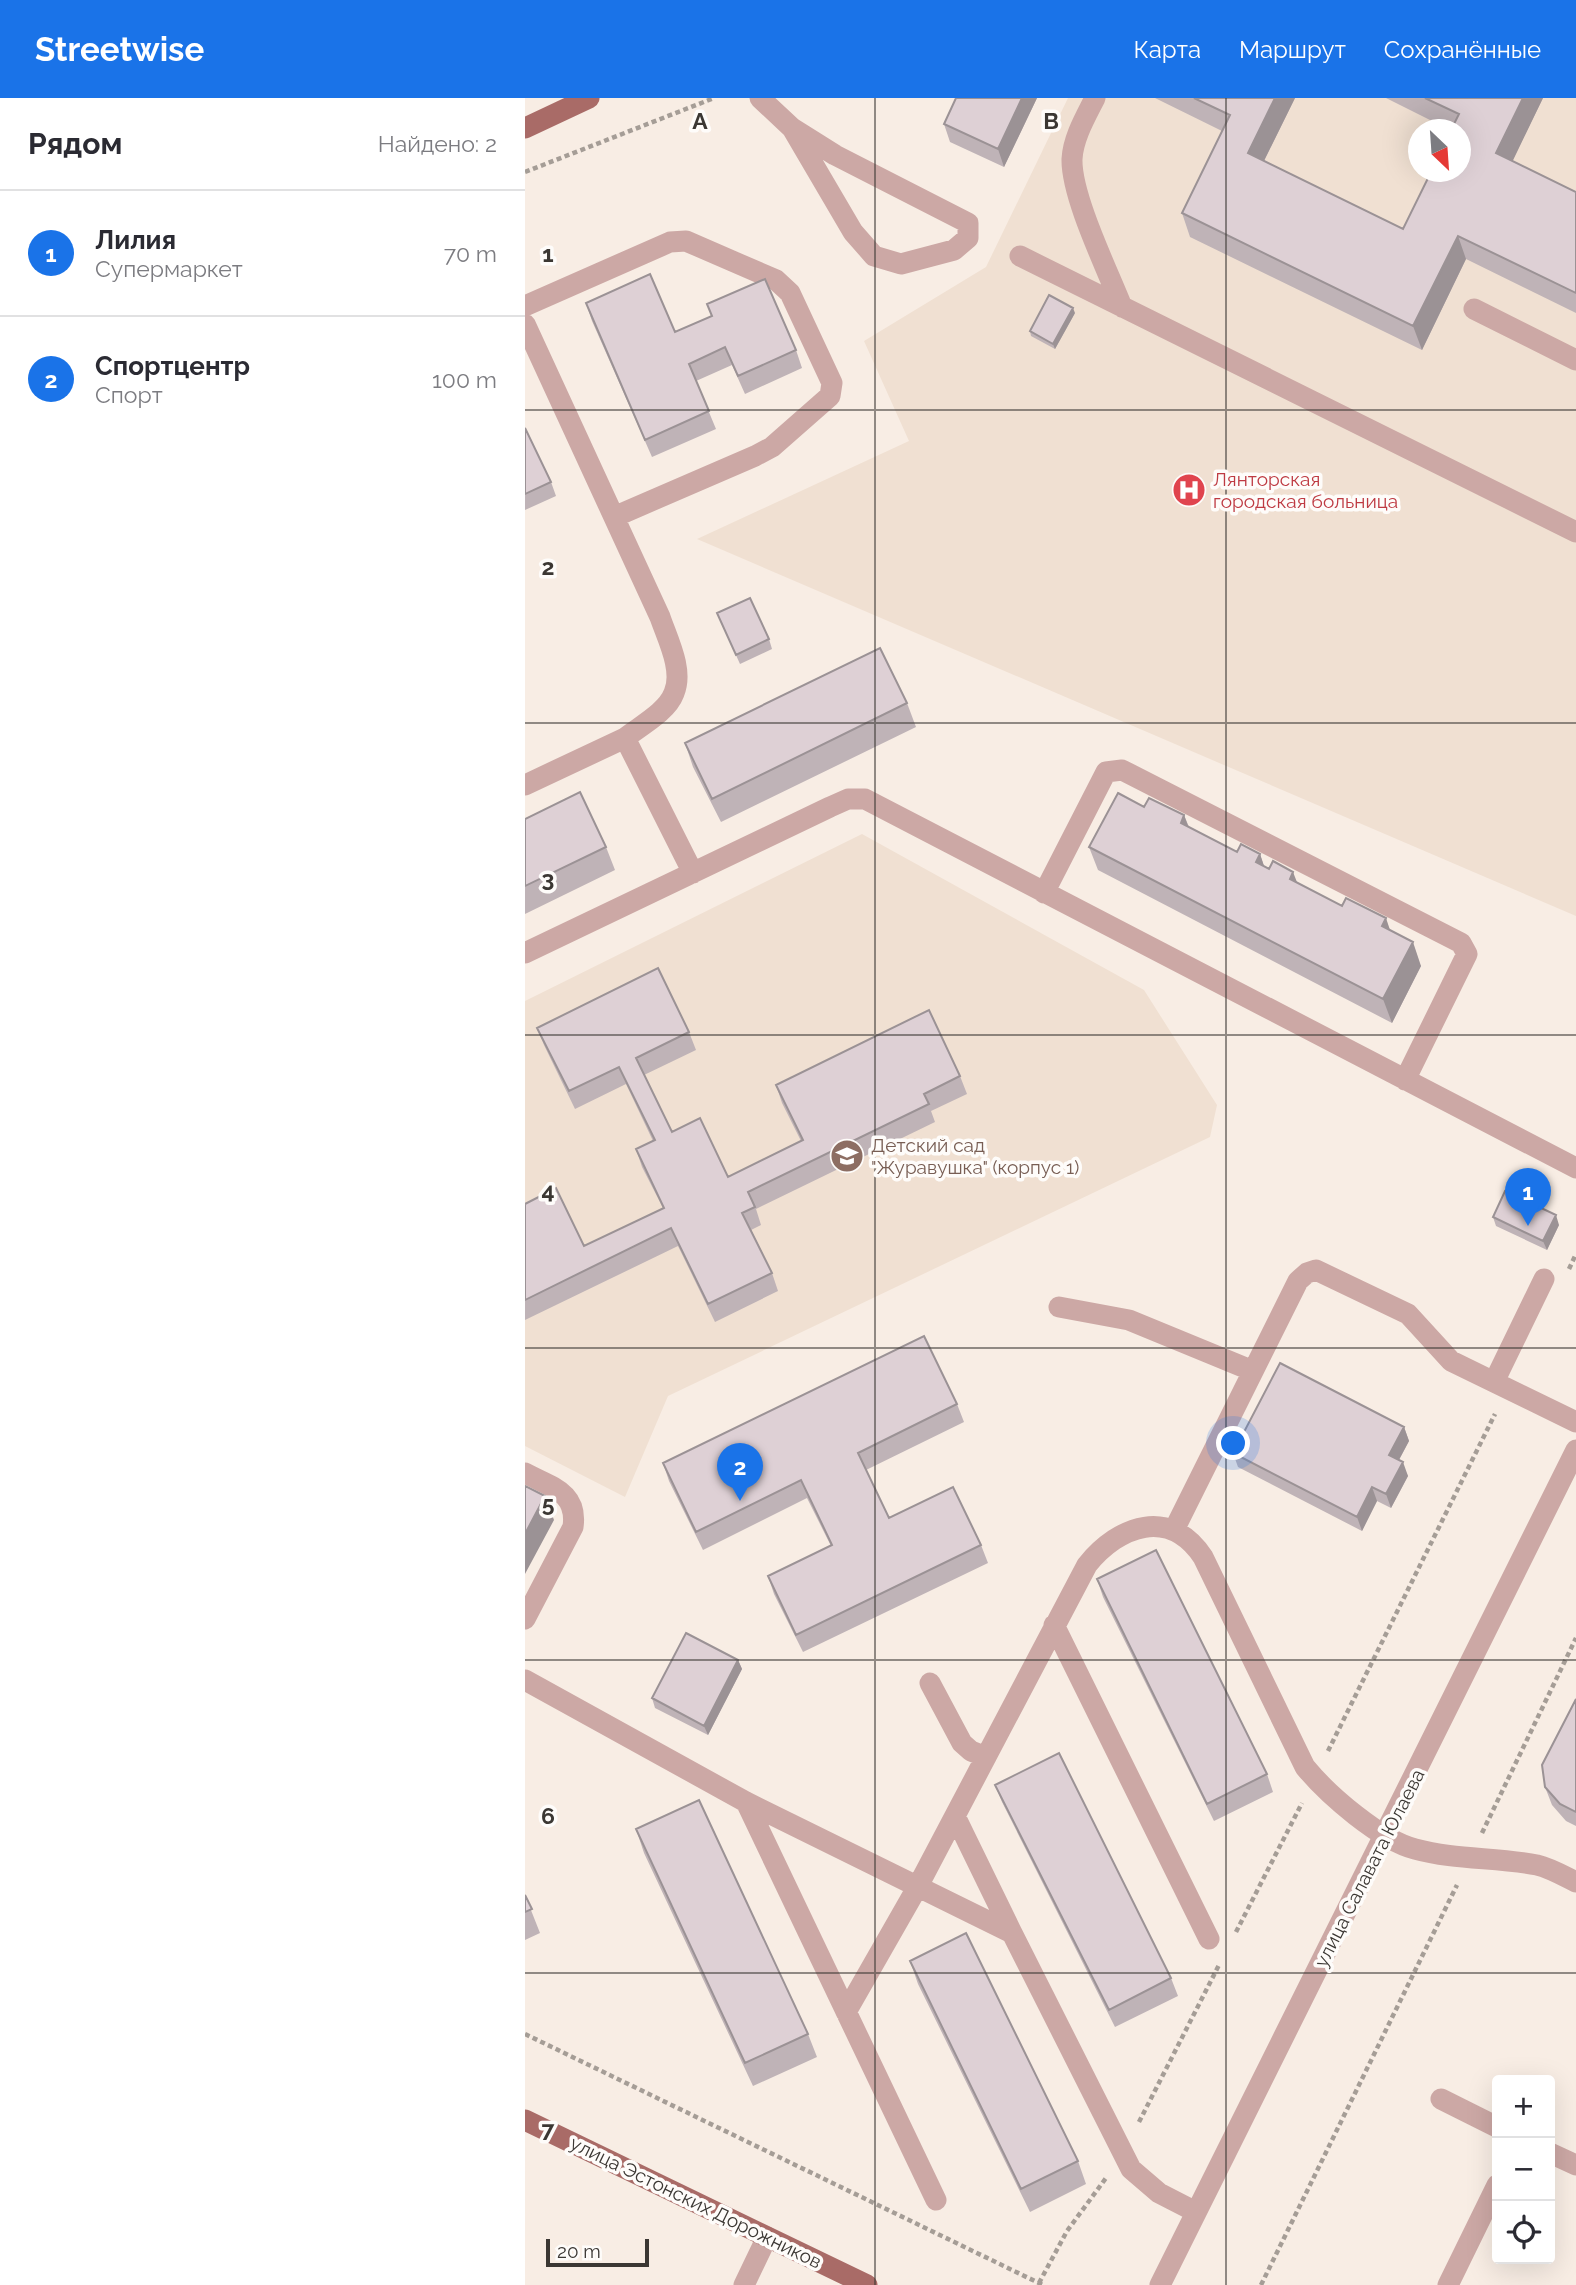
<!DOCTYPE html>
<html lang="ru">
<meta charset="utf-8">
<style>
body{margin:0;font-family:Raleway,sans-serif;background:#f7f7f7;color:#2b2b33}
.controls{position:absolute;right:21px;bottom:21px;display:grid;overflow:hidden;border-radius:7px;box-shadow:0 7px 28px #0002}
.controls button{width:63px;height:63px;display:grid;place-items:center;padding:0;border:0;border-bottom:2px solid #e1e1e2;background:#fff;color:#2b2b33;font:35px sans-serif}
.compass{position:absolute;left:883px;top:21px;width:63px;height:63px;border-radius:50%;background:#fff;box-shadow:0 7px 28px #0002;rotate:155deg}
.scale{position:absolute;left:21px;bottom:18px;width:103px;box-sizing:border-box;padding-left:7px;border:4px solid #3b3733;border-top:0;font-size:19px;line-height:24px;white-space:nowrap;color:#3b3733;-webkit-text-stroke:5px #fefcfa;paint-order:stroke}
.you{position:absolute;left:709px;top:1346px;width:24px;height:24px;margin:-18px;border:5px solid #fff;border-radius:50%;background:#1a73e8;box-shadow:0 0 0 10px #1a73e833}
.badge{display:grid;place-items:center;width:46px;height:46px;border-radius:50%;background:#1a73e8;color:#fff;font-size:23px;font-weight:700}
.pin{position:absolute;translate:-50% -58px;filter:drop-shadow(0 2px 4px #0008)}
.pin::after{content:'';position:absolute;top:37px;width:24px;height:21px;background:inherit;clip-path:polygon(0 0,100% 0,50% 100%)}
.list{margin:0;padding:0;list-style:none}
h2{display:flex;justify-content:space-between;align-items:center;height:91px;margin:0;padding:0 28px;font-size:30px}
h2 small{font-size:23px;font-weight:400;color:#7c7c81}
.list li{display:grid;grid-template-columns:46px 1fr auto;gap:21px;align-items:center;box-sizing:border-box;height:126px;padding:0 28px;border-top:2px solid #e1e1e2}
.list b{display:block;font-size:26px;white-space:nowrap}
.list p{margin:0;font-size:23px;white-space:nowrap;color:#7c7c81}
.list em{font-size:23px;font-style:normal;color:#7c7c81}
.icon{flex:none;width:38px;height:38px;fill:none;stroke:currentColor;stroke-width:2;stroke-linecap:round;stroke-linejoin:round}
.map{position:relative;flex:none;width:1051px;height:2187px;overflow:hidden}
header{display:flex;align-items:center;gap:42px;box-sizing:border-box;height:98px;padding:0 35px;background:#1a73e8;color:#fff}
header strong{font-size:33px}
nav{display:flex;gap:38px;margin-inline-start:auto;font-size:24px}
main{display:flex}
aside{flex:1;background:#fff}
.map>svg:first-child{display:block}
.built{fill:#f0e0d2;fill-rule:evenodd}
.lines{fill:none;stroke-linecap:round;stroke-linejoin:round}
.path{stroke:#a59d96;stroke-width:4.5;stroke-dasharray:5 3.5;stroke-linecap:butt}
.minor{stroke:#cca8a5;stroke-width:21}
.major{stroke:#a96b67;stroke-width:21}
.wall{fill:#bfb3b7}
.shaded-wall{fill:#9b9295}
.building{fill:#ded0d5;stroke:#9b9295;stroke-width:2}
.grid{fill:none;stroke:#3b3733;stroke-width:2;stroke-opacity:0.55}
.labels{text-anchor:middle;stroke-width:7;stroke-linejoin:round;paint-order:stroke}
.health-label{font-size:19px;fill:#be3a42;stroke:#fefcfa;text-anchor:start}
.education-label{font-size:19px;fill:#785e54;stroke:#fefcfa;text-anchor:start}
.street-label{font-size:19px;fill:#3b3733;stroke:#fefcfa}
.grid-label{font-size:23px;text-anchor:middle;font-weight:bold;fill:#3b3733;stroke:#fefcfa;stroke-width:7;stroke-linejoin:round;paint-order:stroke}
</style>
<header>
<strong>Streetwise</strong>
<nav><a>Карта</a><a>Маршрут</a><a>Сохранённые</a></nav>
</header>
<main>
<aside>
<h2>Рядом<small>Найдено: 2</small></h2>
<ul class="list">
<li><span class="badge">1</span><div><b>Лилия</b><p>Супермаркет</p></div><em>70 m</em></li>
<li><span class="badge">2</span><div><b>Спортцентр</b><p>Спорт</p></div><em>100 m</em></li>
</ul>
</aside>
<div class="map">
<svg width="1051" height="2187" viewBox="0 0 1051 2187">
<rect width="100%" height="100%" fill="#f8ede4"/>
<path class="built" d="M543,0H1051V818L172,441L384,343L339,243L461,169ZM894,32H936V74H894Z
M337,736L619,892L692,1007L685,1039L143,1298L100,1399L0,1348V903Z"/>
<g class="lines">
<path class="path" d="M0,74L189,0
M1044,1171L1051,1156
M803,1653L970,1316
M957,1735L1051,1540
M711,1834L777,1705
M0,1936L518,2187
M614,2024L694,1867
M514,2185L542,2133L581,2080
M736,2187L932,1787"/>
<path class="minor" d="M235,0L267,30L310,57L443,125V140L429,152L376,166L349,158L328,134L267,30
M570,0C561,18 548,40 547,61C546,98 582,171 597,209
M495,158L1051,434
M0,208L145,144L161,143L251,182L265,195L307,285L305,298L247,349L230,358L89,419
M949,211L1051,262
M0,226L135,519C142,540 159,572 149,595C142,614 115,628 100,640L168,775
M0,687L100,640
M519,795L581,674L597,672L936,845L942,856L880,982
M0,855L305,709L323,701H340L1051,1070
M534,1209L604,1222L728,1273
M969,1284L1019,1181
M0,1375C26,1389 53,1394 48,1429L0,1521
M649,1432L773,1183L782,1175L791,1172L883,1216L926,1263L1051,1324
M529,1527L684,1841
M0,1582L221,1704L487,1835L606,2071L634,2095L671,2114
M405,1585L437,1645L446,1653L461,1659
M221,1704L411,2102
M430,1718L487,1835
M321,1914L393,1788L562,1467C594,1427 645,1409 678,1459L780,1669C803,1697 855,1742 890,1751C930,1762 972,1759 1012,1767C1025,1770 1039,1778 1051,1784
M916,2001L972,2029
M1025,2055L1051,2067
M219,2187L242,2139
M635,2187L1051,1352
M923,2187L972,2087"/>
<path class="major" d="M0,30L64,0
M0,2022L342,2187"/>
</g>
<path class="wall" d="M431,0H512L479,69L425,44L419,26Z
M630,0H770L739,63L878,131L935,32H925L861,0H1018L987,63L1051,94V215L941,161L897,252L665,139L657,115L697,33Z
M61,205L150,234L187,218L182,206L271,252L277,270L220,296L207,267L171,283L191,331L127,359L67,223Z
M550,215L530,251L506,238L505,233Z
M0,330L26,384L31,398L0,412Z
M192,515L244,541L247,551L215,566Z
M382,605L391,629L196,724L168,669L160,645Z
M619,709L659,717L664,729L712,754L735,756L739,768L865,833L896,868L867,925L573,772L564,749Z
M0,721L81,749L90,772L0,816Z
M12,930L164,934L171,952L119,977L147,1034L203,1079L276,1043L257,1005L251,987L435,978L442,996L406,1013L410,1024L231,1111L236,1127L226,1132L247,1175L253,1193L190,1224L153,1148L0,1222V1106L59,1148L138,1110L117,1069L111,1051L128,1043L101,986L50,1011L19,947Z
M968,1119L1034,1127L1022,1152L971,1128Z
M432,1306L439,1324L341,1372L364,1420L456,1447L463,1465L278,1554L249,1496L243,1478L306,1448L282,1400L178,1452L144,1383L138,1365Z
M879,1329L884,1343L874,1362L883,1378L866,1410L852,1403L837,1433L713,1369L708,1355Z
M572,1481L742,1676L748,1694L689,1723L578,1499Z
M213,1562L217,1571L183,1637L130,1610L127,1600Z
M1051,1601V1728L1041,1723L1027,1707L1020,1689Z
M470,1687L646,1880L653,1898L590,1929L477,1704Z
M111,1731L283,1936L292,1959L228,1988L119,1755Z
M0,1797L15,1835L0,1842Z
M385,1863L553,2063L561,2086L505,2114L393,1886Z"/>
<path class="shaded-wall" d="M497,0H512L479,69L473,51Z
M750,0H770L731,79L723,55Z
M998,0H1018L980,79L971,55Z
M933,138L941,161L897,252L888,228Z
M548,210L550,215L530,251L528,246Z
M659,717L668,741L656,725Z
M735,756L743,780L731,764Z
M768,774L777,797L765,781Z
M861,820L869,844L857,828Z
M888,844L896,868L867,925L858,901Z
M1031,1117L1034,1127L1022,1152L1018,1143Z
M879,1329L884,1343L869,1371L864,1357Z
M878,1364L883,1378L866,1410L861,1396Z
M847,1389L852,1403L837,1433L832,1419Z
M20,1398L29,1422L0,1476V1436Z
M213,1562L217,1571L183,1637L179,1628Z"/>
<path class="building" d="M431,0H497L473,51L419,26Z
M669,0H750L723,55L878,131L906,74H935V32H926L934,16L900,0H998L971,55L1051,94V195L933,138L888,228L657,115L705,17Z
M125,176L150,234L187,218L182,206L240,181L271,252L213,278L200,249L164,266L184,313L120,342L61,205Z
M524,197L548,210L528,246L505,233Z
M0,330L26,384L0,396Z
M225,500L244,541L211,557L192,515Z
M355,550L382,605L187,701L160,645Z
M55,694L81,749L0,788V721Z
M593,695L619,709L624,700L659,717L656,725L712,754L716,746L735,756L731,764L744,771L748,763L768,774L765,781L817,808L821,800L861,820L857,828L888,844L858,901L564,749Z
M133,870L164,934L111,960L147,1034L175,1020L203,1079L278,1042L251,987L404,912L435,978L399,996L404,1006L223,1094L230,1109L217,1115L247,1175L183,1206L146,1130L0,1202V1106L31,1090L59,1148L139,1110L111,1051L130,1042L94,969L44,993L12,930Z
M980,1093L1031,1117L1018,1143L968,1119Z
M399,1238L432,1306L333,1355L364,1420L428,1389L456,1447L271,1537L243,1478L307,1447L276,1382L171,1434L138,1365Z
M755,1265L879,1329L864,1357L878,1364L861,1396L847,1389L832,1419L708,1355Z
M0,1388L20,1398L0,1436Z
M631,1452L742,1676L682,1706L572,1481Z
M161,1535L213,1562L179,1628L127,1600Z
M1051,1601V1714L1035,1706L1020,1689L1017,1667Z
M534,1655L646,1880L584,1912L470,1687Z
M174,1702L283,1936L220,1965L111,1731Z
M0,1797L7,1811L0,1814Z
M441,1835L553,2063L496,2091L385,1863Z"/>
<path class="grid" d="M350,0V2187M701,0V2187M0,312H1051M0,625H1051M0,937H1051M0,1250H1051M0,1562H1051M0,1875H1051"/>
<defs>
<symbol id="hospital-disc" viewBox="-11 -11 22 22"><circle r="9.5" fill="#e0444e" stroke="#fefcfa"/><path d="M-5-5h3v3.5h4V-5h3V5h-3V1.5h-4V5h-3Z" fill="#fff"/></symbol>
<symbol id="school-disc" viewBox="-11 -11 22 22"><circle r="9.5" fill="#8d6e63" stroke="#fefcfa"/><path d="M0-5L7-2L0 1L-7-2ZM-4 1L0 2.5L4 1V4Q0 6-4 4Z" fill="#fff"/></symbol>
</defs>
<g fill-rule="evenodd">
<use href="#hospital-disc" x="645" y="373" width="38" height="38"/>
<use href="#school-disc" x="303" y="1039" width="38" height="38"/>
</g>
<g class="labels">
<g class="health-label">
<text x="688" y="388">Лянторская<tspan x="688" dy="22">городская больница</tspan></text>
</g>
<g class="education-label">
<text x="346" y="1054">Детский сад<tspan x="346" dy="22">"Журавушка" (корпус 1)</tspan></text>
</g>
<g class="street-label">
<text transform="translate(844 1770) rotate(-63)" y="7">улица Салавата Юлаева</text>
<text transform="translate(171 2104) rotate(26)" y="7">улица Эстонских Дорожников</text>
</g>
</g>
<g class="grid-label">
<text x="175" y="31">A</text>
<text x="526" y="31">B</text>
<text x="23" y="164">1</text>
<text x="23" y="477">2</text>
<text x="23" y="789">3</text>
<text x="23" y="1101">4</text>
<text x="23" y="1414">5</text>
<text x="23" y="1726">6</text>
<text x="23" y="2039">7</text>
</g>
</svg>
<div class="controls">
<button>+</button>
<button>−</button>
<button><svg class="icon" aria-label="locate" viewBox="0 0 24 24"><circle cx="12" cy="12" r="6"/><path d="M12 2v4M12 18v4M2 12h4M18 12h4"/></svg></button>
</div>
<svg class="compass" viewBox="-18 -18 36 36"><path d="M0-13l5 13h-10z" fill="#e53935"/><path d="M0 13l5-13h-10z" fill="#7c7c81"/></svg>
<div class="scale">20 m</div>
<div class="you"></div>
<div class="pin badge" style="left:1003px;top:1128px">1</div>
<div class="pin badge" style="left:215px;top:1403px">2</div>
</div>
</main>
